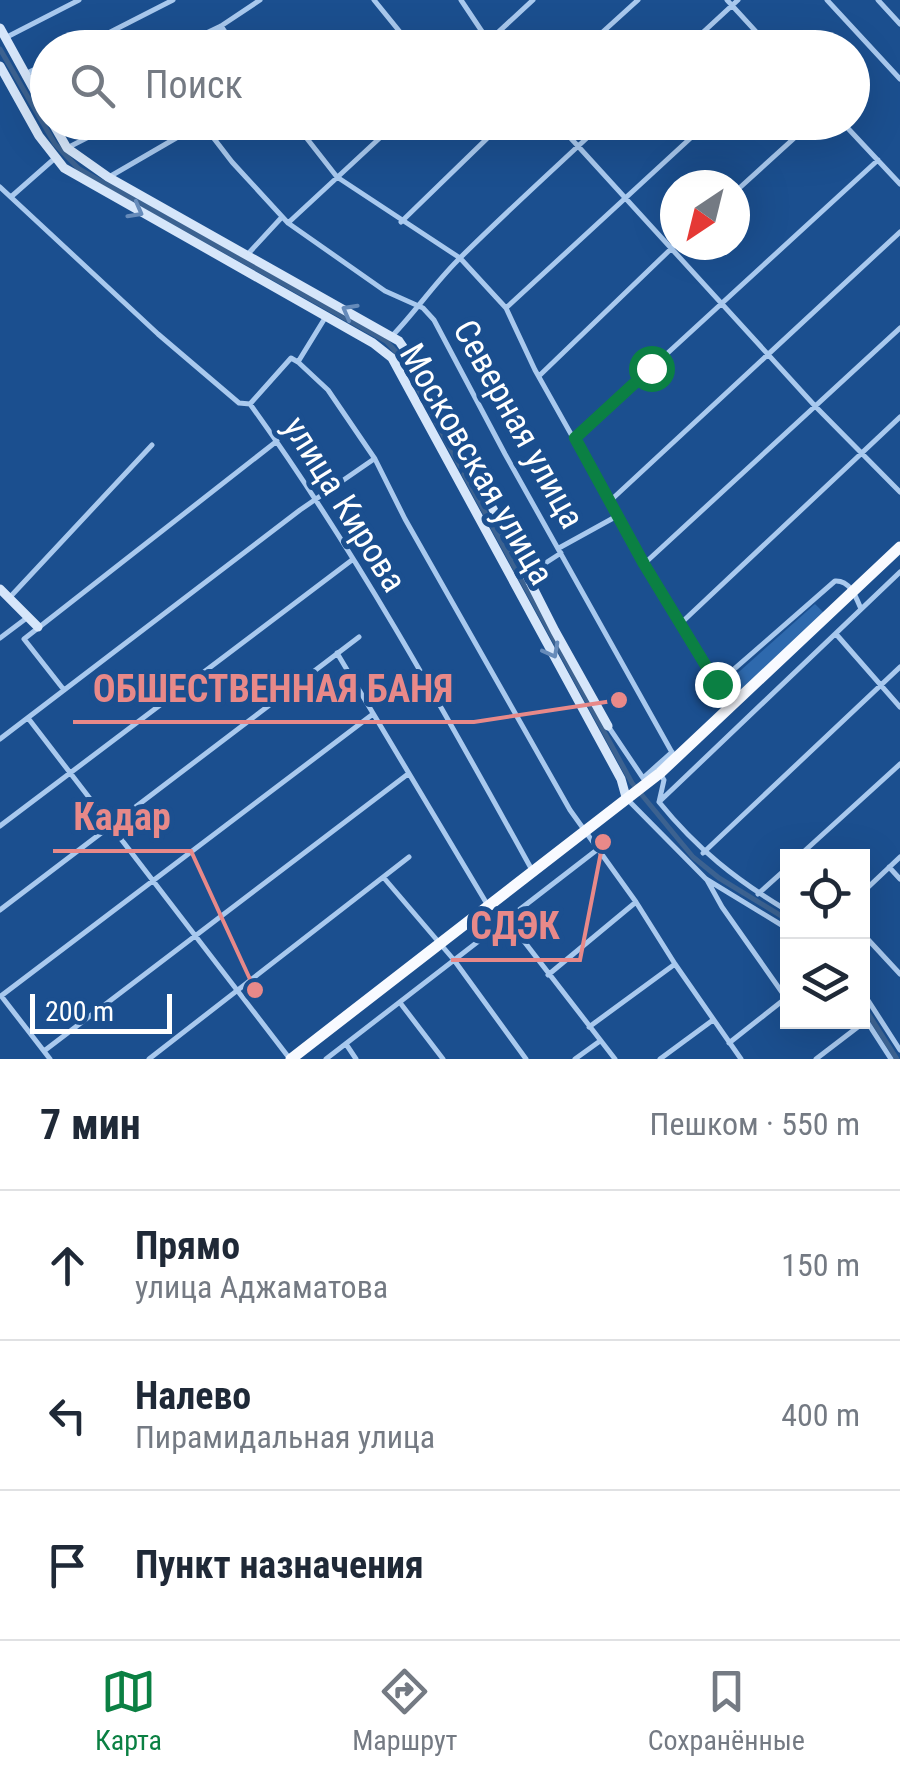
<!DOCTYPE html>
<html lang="ru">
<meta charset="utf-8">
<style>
body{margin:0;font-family:"Roboto Condensed",sans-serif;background:#f6f6f7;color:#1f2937}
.controls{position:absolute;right:30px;bottom:30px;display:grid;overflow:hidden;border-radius:0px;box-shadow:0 10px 40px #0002}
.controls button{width:90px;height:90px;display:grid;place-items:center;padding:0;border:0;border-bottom:2px solid #e0e1e3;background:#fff;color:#1f2937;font:50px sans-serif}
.compass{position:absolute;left:660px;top:170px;width:90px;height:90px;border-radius:50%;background:#fff;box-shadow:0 10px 40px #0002;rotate:215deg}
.scale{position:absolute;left:30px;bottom:25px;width:142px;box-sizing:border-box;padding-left:10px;border:5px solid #fff;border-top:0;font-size:28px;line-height:35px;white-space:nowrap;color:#fff;-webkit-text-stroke:8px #1b4f8f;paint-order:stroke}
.stop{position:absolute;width:30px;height:30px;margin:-22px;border:8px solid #0b8043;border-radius:50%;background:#fff}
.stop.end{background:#0b8043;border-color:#fff;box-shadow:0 2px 10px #0008}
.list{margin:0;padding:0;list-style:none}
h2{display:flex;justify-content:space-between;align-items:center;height:130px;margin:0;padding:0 40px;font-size:42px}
h2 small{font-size:32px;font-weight:400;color:#747a83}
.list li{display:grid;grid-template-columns:65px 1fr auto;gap:30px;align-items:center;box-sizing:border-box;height:150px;padding:0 40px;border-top:2px solid #e0e1e3}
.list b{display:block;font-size:38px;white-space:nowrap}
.list p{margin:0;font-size:32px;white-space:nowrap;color:#747a83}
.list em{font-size:32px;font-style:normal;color:#747a83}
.icon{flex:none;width:55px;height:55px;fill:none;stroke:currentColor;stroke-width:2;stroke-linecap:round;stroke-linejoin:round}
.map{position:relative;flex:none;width:900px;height:1059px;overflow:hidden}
.search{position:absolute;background:#fff;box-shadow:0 10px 40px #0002;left:30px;right:30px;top:30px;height:110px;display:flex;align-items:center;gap:25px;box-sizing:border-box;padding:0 35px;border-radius:55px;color:#747a83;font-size:38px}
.sheet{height:580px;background:#fff}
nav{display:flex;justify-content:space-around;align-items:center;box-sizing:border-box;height:140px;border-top:2px solid #e0e1e3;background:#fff;font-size:28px;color:#747a83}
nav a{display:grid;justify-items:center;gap:5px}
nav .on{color:#0b8043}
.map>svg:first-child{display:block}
.green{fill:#2e69ad}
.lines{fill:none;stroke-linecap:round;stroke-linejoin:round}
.canal{stroke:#3c6290;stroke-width:5}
.minor{stroke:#a9c9ee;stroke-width:5}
.secondary{stroke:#d6e6fa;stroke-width:9}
.trunk{stroke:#f8faff;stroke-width:11}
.oneway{stroke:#668bba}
.route{stroke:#0b8043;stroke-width:12}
.labels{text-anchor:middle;stroke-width:10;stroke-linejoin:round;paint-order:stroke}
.street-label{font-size:35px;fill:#fff;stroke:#1b4f8f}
.leader{fill:none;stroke:#e88989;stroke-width:4}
.callout-dot{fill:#e88989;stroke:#1b4f8f;stroke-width:4}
.callout-label{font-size:38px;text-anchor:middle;font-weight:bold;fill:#e88989;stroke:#1b4f8f;stroke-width:10;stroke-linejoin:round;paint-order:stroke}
</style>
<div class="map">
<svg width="900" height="1059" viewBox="0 0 900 1059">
<rect width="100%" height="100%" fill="#1b4f8f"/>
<path class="green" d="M815,604L825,614L735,697L722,687Z"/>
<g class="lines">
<path class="canal" d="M0,49L55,144L79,169L386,341L401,357L460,466
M464,474L632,783L693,857L719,878L788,920
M862,1004L897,1059"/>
<path class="minor" d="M374,0L413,48
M461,0L493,48
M727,0L771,48
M827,0L900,79
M878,0L900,24
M221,26L236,48
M314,35L323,48
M5,38L79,0
M79,48L173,0
M175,48L221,26L260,0
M481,48L533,0
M585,48L638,0
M686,48L738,0
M25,74L48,63
M294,122L337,177L460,258L506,308L535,370L644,564L729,707
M380,122L387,132
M556,122L815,406L900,492
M842,122L900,184
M67,148L118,122
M109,177L202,123L232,162L288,223L385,291L423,308L434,320L505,454L674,756
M0,187L158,334L239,403L250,404C356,551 444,711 532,870
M735,192L812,122
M12,196L54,159
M401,222L504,122
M288,223L397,122
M247,255L282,217
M506,308L708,122
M393,335C416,311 434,284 458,260C505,213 555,168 604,122
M298,362L328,390L375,459L405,519L570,810L636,902L675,964L741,1059
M298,362L325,318
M539,376L675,245
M250,404L291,358L298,362
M575,438L878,160
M610,501L900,232
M559,548L617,516
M645,563L900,328
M527,575L561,553
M11,596L152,445
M679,625L900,417
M836,634L900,707
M0,638L28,617
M337,653L487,904
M717,684L835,581C850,580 856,597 861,609
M64,690L24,639L277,441
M28,718L290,1059
M608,726L643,778L672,752
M0,739L300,510L374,459
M661,775L664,780L659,802C697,849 736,880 788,911
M628,800L706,879L788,929
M659,802L900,572
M0,826L352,560
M703,853L900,667
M799,856L900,764
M889,867L900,879
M384,878L454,960L526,1059
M707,880L722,907L786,998
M862,893L900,857
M758,894L788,867
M0,910L359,637
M506,918L615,1059
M862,933L900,974
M548,975L636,902
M862,991L900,1050
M1,996L373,714
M2,997L50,1059
M401,1004L443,1059
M862,1014L891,1059
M589,1027L675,964
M729,1043L786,998
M346,1044L356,1059
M44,1051L408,774
M149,1059L409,857
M326,1059L598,849
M575,1059L600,1041
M660,1059L713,1020
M816,1059L867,1020"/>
<path class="secondary" d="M0,28L48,115
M0,66L39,136L64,168L373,343L392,358L621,779L626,797
M52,122L67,148L108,177L399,341L432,389L555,631L608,726
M0,589L38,627"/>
<path class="trunk" d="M291,1059L660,773L900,547"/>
</g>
<defs><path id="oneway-chevron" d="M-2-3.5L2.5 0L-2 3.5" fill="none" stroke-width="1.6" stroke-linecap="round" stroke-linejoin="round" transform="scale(2.5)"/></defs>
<g class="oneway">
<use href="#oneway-chevron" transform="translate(136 211) rotate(29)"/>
<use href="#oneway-chevron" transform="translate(349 311) rotate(-151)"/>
<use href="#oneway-chevron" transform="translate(552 651) rotate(62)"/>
</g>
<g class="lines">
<path class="route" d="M651,368L575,438L644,564L717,684"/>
</g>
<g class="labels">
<g class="street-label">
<text transform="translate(519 424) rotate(61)" y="12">Северная улица</text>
<text transform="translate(477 464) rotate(60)" y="12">Московская улица</text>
<text transform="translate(345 504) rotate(58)" y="12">улица Кирова</text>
</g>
</g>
<path class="leader" d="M619 700L474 722H73M255 990L191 851H53M603 842L580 960H451"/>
<g class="callout-dot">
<circle cx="619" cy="700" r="10"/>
<circle cx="255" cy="990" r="10"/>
<circle cx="603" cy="842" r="10"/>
</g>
<g class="callout-label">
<text x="273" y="702">ОБШЕСТВЕННАЯ БАНЯ</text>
<text x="122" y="830">Кадар</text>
<text x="515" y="939">СДЭК</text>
</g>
</svg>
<div class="controls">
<button><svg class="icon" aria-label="locate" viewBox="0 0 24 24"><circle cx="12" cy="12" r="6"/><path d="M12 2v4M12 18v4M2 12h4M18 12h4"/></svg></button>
<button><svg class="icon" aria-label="layers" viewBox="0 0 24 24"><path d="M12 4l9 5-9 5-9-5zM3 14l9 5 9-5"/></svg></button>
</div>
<svg class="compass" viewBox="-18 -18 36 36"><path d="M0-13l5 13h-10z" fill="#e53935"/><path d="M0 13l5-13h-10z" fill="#747a83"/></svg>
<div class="scale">200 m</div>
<div class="stop" style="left:651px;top:368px"></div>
<div class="stop end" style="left:717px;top:684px"></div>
<div class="search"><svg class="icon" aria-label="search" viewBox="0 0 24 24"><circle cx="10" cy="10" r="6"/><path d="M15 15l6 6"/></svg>Поиск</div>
</div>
<section class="sheet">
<h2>7 мин<small>Пешком · 550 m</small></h2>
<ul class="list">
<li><svg class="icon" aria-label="ahead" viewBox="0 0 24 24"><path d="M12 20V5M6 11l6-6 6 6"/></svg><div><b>Прямо</b><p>улица Аджаматова</p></div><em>150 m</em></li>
<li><svg class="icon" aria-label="left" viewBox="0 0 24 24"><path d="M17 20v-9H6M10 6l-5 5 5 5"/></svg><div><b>Налево</b><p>Пирамидальная улица</p></div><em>400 m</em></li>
<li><svg class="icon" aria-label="arrive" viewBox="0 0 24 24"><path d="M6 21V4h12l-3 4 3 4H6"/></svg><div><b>Пункт назначения</b></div></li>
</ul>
</section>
<nav>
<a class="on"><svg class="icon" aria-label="map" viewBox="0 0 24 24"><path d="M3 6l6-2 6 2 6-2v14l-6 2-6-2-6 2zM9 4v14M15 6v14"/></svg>Карта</a>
<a><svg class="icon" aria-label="directions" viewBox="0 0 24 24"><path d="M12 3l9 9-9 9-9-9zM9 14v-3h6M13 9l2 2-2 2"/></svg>Маршрут</a>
<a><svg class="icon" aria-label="saved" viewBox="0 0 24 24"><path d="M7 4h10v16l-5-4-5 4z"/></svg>Сохранённые</a>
</nav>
